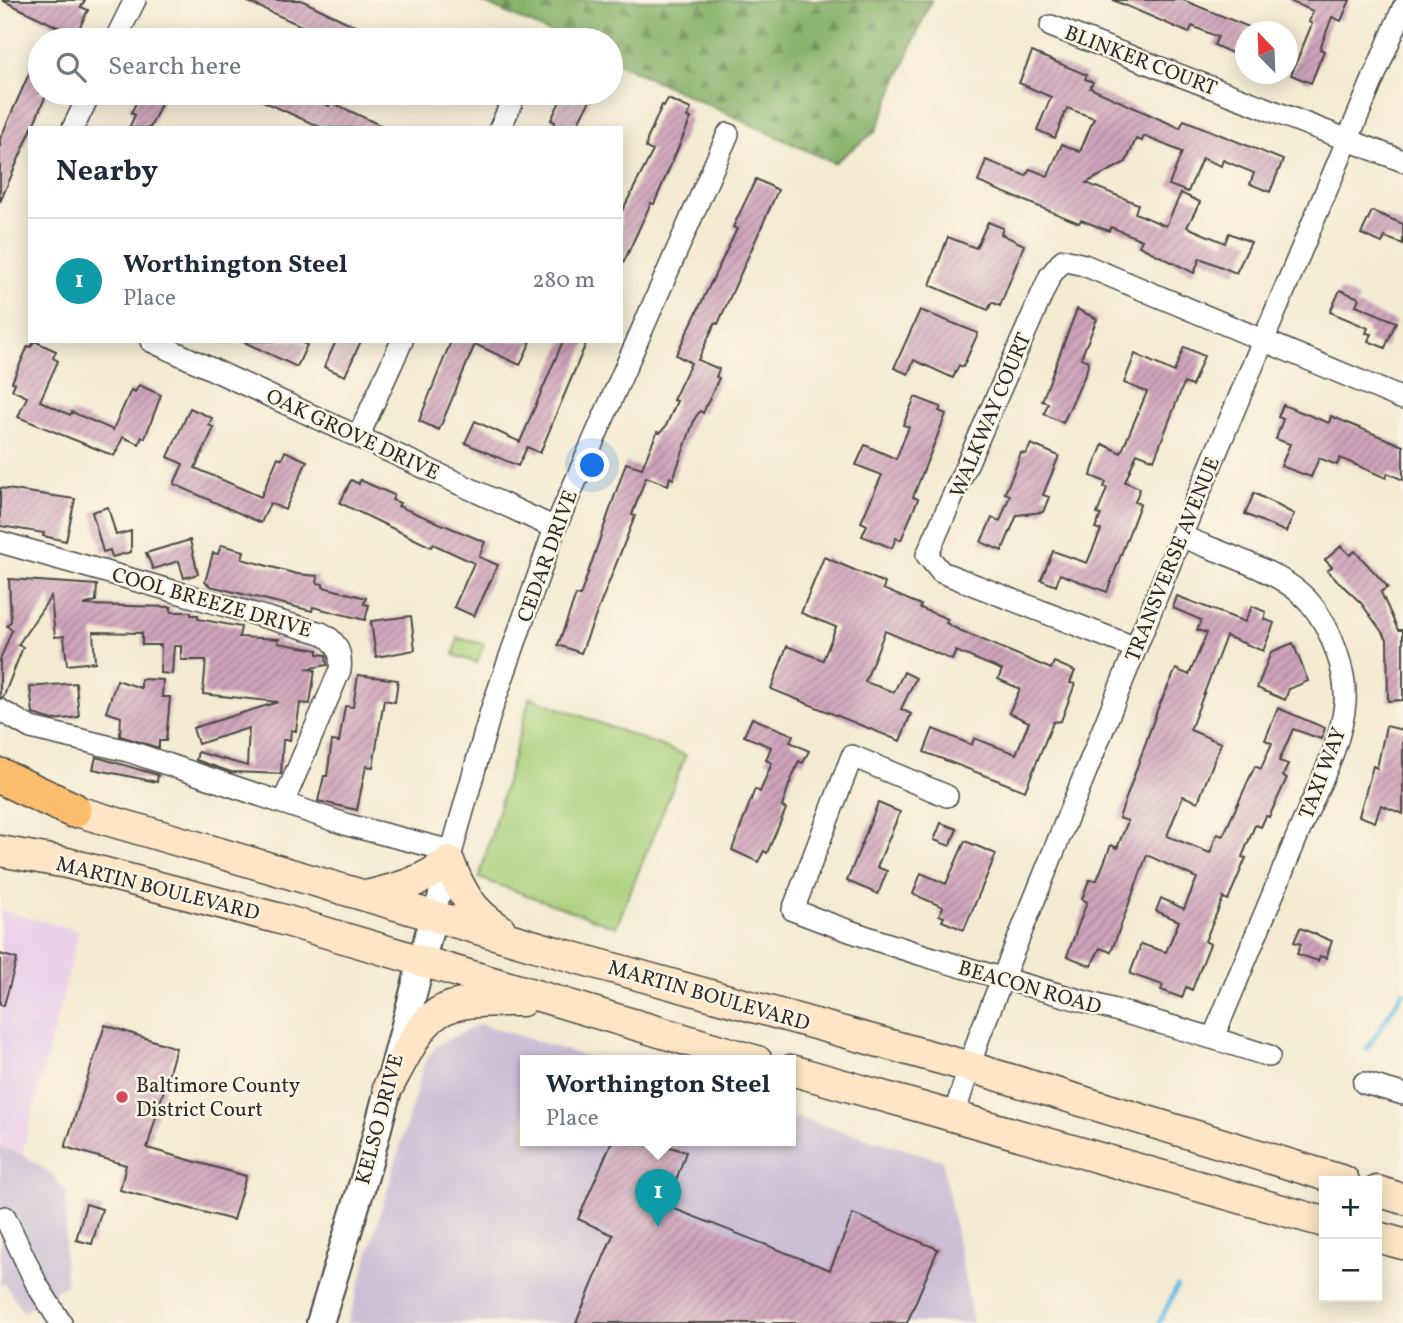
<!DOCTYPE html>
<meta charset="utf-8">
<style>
body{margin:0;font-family:Vollkorn,serif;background:#f2f2f3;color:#1f2937}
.controls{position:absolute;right:21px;bottom:21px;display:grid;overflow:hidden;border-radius:0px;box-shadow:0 4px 18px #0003}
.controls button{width:63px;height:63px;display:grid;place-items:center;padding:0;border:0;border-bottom:2px solid #e0e1e3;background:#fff;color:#1f2937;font:35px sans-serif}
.compass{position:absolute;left:1235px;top:21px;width:63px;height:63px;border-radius:50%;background:#fff;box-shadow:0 4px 18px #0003;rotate:337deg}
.you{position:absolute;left:593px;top:466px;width:24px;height:24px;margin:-18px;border:5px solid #fff;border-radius:50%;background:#1a73e8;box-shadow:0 0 0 10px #1a73e833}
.badge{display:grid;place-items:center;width:46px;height:46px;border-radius:50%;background:#0f766e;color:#fff;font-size:23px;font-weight:700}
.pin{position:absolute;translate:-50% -58px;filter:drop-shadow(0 2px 4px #0008)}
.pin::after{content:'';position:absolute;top:37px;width:24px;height:21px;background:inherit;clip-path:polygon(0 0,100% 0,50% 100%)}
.popup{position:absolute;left:520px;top:1055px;width:276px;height:91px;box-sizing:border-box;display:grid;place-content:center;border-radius:0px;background:#fff;filter:drop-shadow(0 2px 5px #0005);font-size:23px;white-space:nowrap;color:#747a83}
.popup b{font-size:26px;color:#1f2937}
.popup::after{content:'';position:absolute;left:50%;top:100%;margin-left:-14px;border:14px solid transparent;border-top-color:#fff}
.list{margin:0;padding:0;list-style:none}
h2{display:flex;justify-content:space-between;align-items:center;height:91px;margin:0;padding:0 28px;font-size:30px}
h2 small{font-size:23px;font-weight:400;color:#747a83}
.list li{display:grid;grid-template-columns:46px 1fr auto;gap:21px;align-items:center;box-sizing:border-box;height:126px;padding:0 28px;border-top:2px solid #e0e1e3}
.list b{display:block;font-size:26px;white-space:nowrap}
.list p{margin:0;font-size:23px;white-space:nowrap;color:#747a83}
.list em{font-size:23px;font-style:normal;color:#747a83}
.icon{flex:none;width:38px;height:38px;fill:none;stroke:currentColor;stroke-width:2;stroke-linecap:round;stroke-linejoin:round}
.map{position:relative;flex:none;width:1403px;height:1323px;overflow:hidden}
.search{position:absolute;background:#fff;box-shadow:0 4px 18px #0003;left:28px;top:28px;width:595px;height:77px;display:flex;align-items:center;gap:18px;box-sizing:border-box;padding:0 24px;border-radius:38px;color:#747a83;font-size:26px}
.panel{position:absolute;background:#fff;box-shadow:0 4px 18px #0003;left:28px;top:126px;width:595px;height:217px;border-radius:0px}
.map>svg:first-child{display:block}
.built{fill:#ecd1ea}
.industrial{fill:#cbbfd5}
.forest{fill:url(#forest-firs);stroke:#586e4b;stroke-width:2}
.pitch{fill:#a9d07b;stroke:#6a7e53;stroke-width:2}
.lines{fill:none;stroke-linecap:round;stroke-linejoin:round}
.stream{stroke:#6abde6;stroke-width:5}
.building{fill:url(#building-hatch)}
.minor-casing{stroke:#494844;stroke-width:24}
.tertiary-casing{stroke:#494844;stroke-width:30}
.secondary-casing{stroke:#494844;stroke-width:33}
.trunk-casing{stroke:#494844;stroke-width:38}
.minor{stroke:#fff;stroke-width:21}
.tertiary{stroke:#fff;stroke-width:26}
.secondary{stroke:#fde5c5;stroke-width:30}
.trunk{stroke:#fbbd6e;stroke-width:35}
.poi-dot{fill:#d1495b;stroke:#fcf5e5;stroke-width:2.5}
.labels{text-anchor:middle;stroke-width:5;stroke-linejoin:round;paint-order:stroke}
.street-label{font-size:21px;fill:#2b2b2b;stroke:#fcf5e5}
.poi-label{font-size:21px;fill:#2b2b2b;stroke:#fcf5e5;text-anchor:start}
</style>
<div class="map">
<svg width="1403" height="1323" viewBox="0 0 1403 1323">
<defs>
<pattern id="forest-firs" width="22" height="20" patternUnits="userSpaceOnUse" patternTransform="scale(1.75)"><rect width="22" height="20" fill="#86b26b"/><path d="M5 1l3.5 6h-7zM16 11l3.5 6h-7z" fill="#6e9158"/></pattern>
<pattern id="building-hatch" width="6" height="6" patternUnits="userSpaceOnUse" patternTransform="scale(1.75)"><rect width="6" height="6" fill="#cfa3bb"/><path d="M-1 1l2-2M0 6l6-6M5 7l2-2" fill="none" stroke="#a88598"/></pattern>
</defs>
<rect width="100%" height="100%" fill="#fcf5e5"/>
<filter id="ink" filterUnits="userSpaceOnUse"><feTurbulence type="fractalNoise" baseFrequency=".0143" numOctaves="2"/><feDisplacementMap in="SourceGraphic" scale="14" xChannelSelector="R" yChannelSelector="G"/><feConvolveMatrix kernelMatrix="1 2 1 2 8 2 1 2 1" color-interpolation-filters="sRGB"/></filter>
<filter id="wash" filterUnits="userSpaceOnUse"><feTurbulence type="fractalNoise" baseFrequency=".00686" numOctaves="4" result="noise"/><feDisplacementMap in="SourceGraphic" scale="28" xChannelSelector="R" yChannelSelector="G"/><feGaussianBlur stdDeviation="1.57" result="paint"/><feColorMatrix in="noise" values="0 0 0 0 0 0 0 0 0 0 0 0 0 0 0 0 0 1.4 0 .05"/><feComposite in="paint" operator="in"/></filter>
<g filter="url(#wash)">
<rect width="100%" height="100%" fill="#f3ebd2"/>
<path class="built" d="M0,910L79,931L22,1154L0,1147Z"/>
<path class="industrial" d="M480,1024L601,1061H525V1141H791V1116L942,1160L973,1323H348L425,1061L437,1045Z
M0,1147L22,1154L52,1174L67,1193L64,1268L67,1284L23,1312L4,1283L0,1285Z"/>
<path class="forest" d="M478,0H931L876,131L834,163L611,60V40H566Z"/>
<path class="pitch" d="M458,638L484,644L477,663L454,655Z
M530,697L686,755L616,927L479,878Z"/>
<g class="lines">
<path class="stream" d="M1367,1049L1403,992
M1159,1323L1177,1287"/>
</g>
<g id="blocks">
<path class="building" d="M2,0H85L81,7L88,10L78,31L72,29L70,33Z
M244,0H301L384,40H324L314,35L315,32Z
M1113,0H1183L1249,27L1236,55L1214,45L1218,37L1192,26L1189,33Z
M1287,0H1350L1341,21L1332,17L1320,49L1324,51L1311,83L1291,75L1312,24L1309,22L1313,11Z
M40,49V93H47L0,202V139Z
M1032,52L1087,75L1085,79L1093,82L1090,88L1155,117L1180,128L1184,120L1283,160L1270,192L1250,184L1254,173L1223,160L1221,166L1202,158L1188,192L1169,185L1182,152L1144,136L1142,141L1136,139L1126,162L1086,183L1138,204L1135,213L1166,226L1181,193L1200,202L1187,227L1225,243L1229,233L1251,242L1236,273L1200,258L1194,273L1139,246L1142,240L1111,227L1109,231L1081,220L1079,223L978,182L986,160L1026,176L1030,169L1048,176L1062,144L1080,152L1094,118L1067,108L1055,138L1037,130L1051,97L1019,83Z
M141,93H166L150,128H129L135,115L131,113Z
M245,93H300L329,106L331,102L386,128H322Z
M564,93H594L575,128H552L555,122L551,120Z
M668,99L691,109L687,117L691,118L654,204L651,203L621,268V213L653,151L646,148L647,140L662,105L664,106Z
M756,179L778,190L718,324L715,323L698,360L719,369L716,377L719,378L703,413L700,411L695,418L673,479L670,477L668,485L646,477L632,515L635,516L581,653L558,645L576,595L580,596L626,463L642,468L657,432L660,433L666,426L677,401L673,400L691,363L676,355L737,229L733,227Z
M1372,211L1403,224V244L1385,237L1382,243L1361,234Z
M988,222L1003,228L1001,234L1024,245L1000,306L992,302L988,310L930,285L948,237L976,248Z
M1340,290L1359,298L1356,305L1396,322L1385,348L1368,341L1371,334L1366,333L1368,328L1330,312Z
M1077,309L1097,319L1081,358L1089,361L1086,373L1063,423L1044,414L1048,403L1042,401Z
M920,310L978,333L963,367L959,365L953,378L914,360L908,374L894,368Z
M34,341L56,351L53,358L58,361L40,401L70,415L72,412L113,430L131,390L135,392L139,385L161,395L145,438L142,437L139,444L123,437L114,456L18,417L27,397L12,390L15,383L12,382L28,346L31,347Z
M242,341H298L307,345L297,367Z
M336,341H361L345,376L324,367Z
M451,341H531L520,365L475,344L439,430L419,421Z
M563,341H587L540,453L527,447L518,466L465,443L475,421L520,442Z
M1184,347L1204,356L1192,386L1184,383L1154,460L1137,453L1125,482L1140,488L1135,502L1140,504L1107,592L1060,574L1056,586L1041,580L1053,551L1087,563L1101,530L1095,528L1101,515L1097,514L1107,488L1104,487L1106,482L1091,476L1093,468L1103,444L1121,453L1147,392L1124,383L1135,354L1174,372Z
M915,397L941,407L939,411L946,414L913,497L918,499L901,540L896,538L892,548L862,536L867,525L861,522L882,475L856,465L865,445L896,459L909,427L903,425Z
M1283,405L1329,423L1331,416L1403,446V480L1388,473L1386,478L1340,458L1337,465L1319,458L1311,477L1281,466L1290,444L1276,439L1283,419L1278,417Z
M190,408L212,418L209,425L214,428L195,468L261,497L278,457L282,459L285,451L307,461L285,510L270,503L261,523L174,484L183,464L168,457Z
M1031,444L1059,456L1043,495L1049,497L1043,512L1017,515L1002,551L981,542L992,518L1000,521L1010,495L1005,493L1015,469L1021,453L1026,454Z
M351,480L359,484L360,480L394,495L392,500L400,503L398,506L485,542L479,557L498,565L474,616L454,607L474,563L433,544L431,547L340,503Z
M0,488L75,499L66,541L43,536L44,533L0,526Z
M1254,493L1294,514L1286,532L1245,514Z
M108,507L116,535L131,531V552L112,557L110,550L103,552L92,512Z
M190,540L198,574L184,578L179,561L153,569L146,553Z
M221,545L244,551L242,559L297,574L318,576L317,583L323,584V587L366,598L364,604L369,605L365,620L313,607L312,611L210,586L205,582L213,553L218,554Z
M1341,546L1350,555L1355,551L1388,587L1381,592L1384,599L1398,630H1403V700L1388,701L1387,639L1361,603L1327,571L1332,567L1325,560Z
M824,557L885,583L883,589L921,605L920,608L948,619L946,623L957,629L1051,669L1054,662L1075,671L1070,683L1075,684L1061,721L1053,722L1025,791L924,752L933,729L972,745L974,738L1016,754L1029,722L1009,713L1020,689L998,679L1002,670L956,651L952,660L885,631L865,682L894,692L904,672L916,678L901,709L911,714L900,741L771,689L787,646L823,660L836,627L801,613Z
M9,579L97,585L96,601L84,605L171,607V612H191V615H198V619L241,627L239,637L279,639L278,643L318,650V654L326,655L327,665L306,669L315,670L310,704L300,703L296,731L291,730L290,740H283L281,774L231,772L196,760L198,752L247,766L249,728L198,744L193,728L278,702L203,694L206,660H181V646H174L172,674L160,673L161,645H142V633L93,632L95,662L67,665L64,636L55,637L51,596L18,645L23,647L3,698L0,697V660L12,630L7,626L11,621Z
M1177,596L1245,622L1252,606L1266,612L1264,619L1274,623L1263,651L1226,636L1190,730L1221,743L1198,802L1183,796L1167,836L1210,853L1217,834L1223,836L1255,766L1261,769L1272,743L1265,740L1278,708L1325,728L1321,739L1293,729L1279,761L1288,764L1283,776L1287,778L1269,817L1266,816L1261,827L1255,825L1242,857L1246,858L1228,900L1223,898L1205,941L1210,944L1192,990L1186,987L1182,998L1161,990L1163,985L1130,974L1141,944L1166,952L1179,921L1156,911L1161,898L1184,909L1197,878L1147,855L1111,952L1100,948L1091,966L1067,956L1087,902L1082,899L1089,880H1097L1111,845L1117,848L1128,821L1119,818L1158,708L1176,669L1189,675L1207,633L1197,630L1201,620L1173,608Z
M411,616L415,650L376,657L371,621Z
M1293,643L1308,681L1289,689L1285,700L1257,688L1271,652Z
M358,675L398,680L395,702L384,700L373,767L366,766L357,810L318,801L324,776H327L332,741L339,742L345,706L353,707Z
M141,679L163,680L162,697H170L166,741H159V748L120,736L121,717L106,712L117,680L141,688Z
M76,683L79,717L53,720L33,714L30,687Z
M752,718L793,735L790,742L809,751L803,763L799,761L789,785L782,807L786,809L767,853L764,851L758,862L732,850L755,789L760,792L772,763L766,760L771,747L744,736Z
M1386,726L1403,730V814L1381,805L1375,822L1359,816L1373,766L1377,768Z
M96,757L158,775L157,782L93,769Z
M878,803L900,812L877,867L887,871L878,894L847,881Z
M941,823L957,829L950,846L934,840Z
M965,841L996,854L964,930L942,921L944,917L939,915L943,907L913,894L921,873L946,884Z
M1300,928L1332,941L1326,958L1320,956L1318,961L1297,954L1301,944L1294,942Z
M0,954L17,959L4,1005H0Z
M105,1025L176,1048L147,1148L246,1176L233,1220L120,1190L126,1165L65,1147Z
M612,1141H651L686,1152L667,1206L830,1270L853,1214L938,1249L907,1323H576L613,1235L578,1219Z
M86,1204L102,1209L92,1244L76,1240Z"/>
</g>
</g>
<g filter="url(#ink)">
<use href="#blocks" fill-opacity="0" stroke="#494844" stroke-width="2"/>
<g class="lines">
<defs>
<path id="minor" d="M1051,26L1403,161
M115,40L135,0
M73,128L90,93
M500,128L516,93
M151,341L555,528
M359,435L402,341
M1181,536C1220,553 1284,571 1311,604C1331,628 1347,672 1345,703C1341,746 1317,788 1301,827C1272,897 1242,967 1213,1038
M0,542L321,633C337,641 342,653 340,670L283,803
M1136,648L941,572L927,555L1050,276L1063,260L1084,265L1403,399
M0,710L31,728L128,751L348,825L451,851
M947,796L852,756L793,910C948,971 1112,1004 1269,1056
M434,914L491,711L555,528L728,134
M1364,1083L1403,1094
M954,1115L980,1034L1181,536L1403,8
M5,1217L37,1285L61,1323"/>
<path id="tertiary" d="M320,1323L368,1166L434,914"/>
<path id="secondary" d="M73,810L573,957L970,1067L1344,1181
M0,851L67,863L277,918L757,1061
M370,895C399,888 425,881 449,861C460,891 472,912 500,929
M791,1070L1324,1222
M388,1087C430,1008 430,1000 522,1001
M1377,1191L1403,1199
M1377,1237L1403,1244"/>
<path id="trunk" d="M0,776L73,810"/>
</defs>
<use href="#minor" class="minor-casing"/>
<use href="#tertiary" class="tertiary-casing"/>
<use href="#secondary" class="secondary-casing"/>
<use href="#trunk" class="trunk-casing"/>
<use href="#minor" class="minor"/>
<use href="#tertiary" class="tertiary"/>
<use href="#secondary" class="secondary"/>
<use href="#trunk" class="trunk"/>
</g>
</g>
<circle class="poi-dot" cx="122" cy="1097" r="7"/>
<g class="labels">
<g class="street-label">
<text transform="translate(1141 60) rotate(21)" y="7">BLINKER COURT</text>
<text transform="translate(990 415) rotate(-67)" y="7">WALKWAY COURT</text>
<text transform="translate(353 434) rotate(25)" y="7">OAK GROVE DRIVE</text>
<text transform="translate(547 556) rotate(-70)" y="7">CEDAR DRIVE</text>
<text transform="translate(1172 559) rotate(-68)" y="7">TRANSVERSE AVENUE</text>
<text transform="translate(212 602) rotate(16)" y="7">COOL BREEZE DRIVE</text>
<text transform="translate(1322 773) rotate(-69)" y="7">TAXI WAY</text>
<text transform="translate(158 888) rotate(14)" y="7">MARTIN BOULEVARD</text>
<text transform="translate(1030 987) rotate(16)" y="7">BEACON ROAD</text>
<text transform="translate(709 995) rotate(16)" y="7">MARTIN BOULEVARD</text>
<text transform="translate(379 1119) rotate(-75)" y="7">KELSO DRIVE</text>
</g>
<g class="poi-label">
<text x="136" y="1092">Baltimore County<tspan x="136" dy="24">District Court</tspan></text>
</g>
</g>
</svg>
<div class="controls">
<button>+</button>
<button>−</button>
</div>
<svg class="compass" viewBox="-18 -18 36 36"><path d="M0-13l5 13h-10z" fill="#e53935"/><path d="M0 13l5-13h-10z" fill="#747a83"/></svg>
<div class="you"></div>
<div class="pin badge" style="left:658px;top:1227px;background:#0f9aa8">1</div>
<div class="popup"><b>Worthington Steel</b>Place</div>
<div class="search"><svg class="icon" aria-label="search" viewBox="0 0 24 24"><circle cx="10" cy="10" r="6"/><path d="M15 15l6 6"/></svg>Search here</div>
<section class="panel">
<h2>Nearby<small></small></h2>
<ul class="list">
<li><span class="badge" style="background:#0f9aa8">1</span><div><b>Worthington Steel</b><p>Place</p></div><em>280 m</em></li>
</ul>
</section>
</div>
